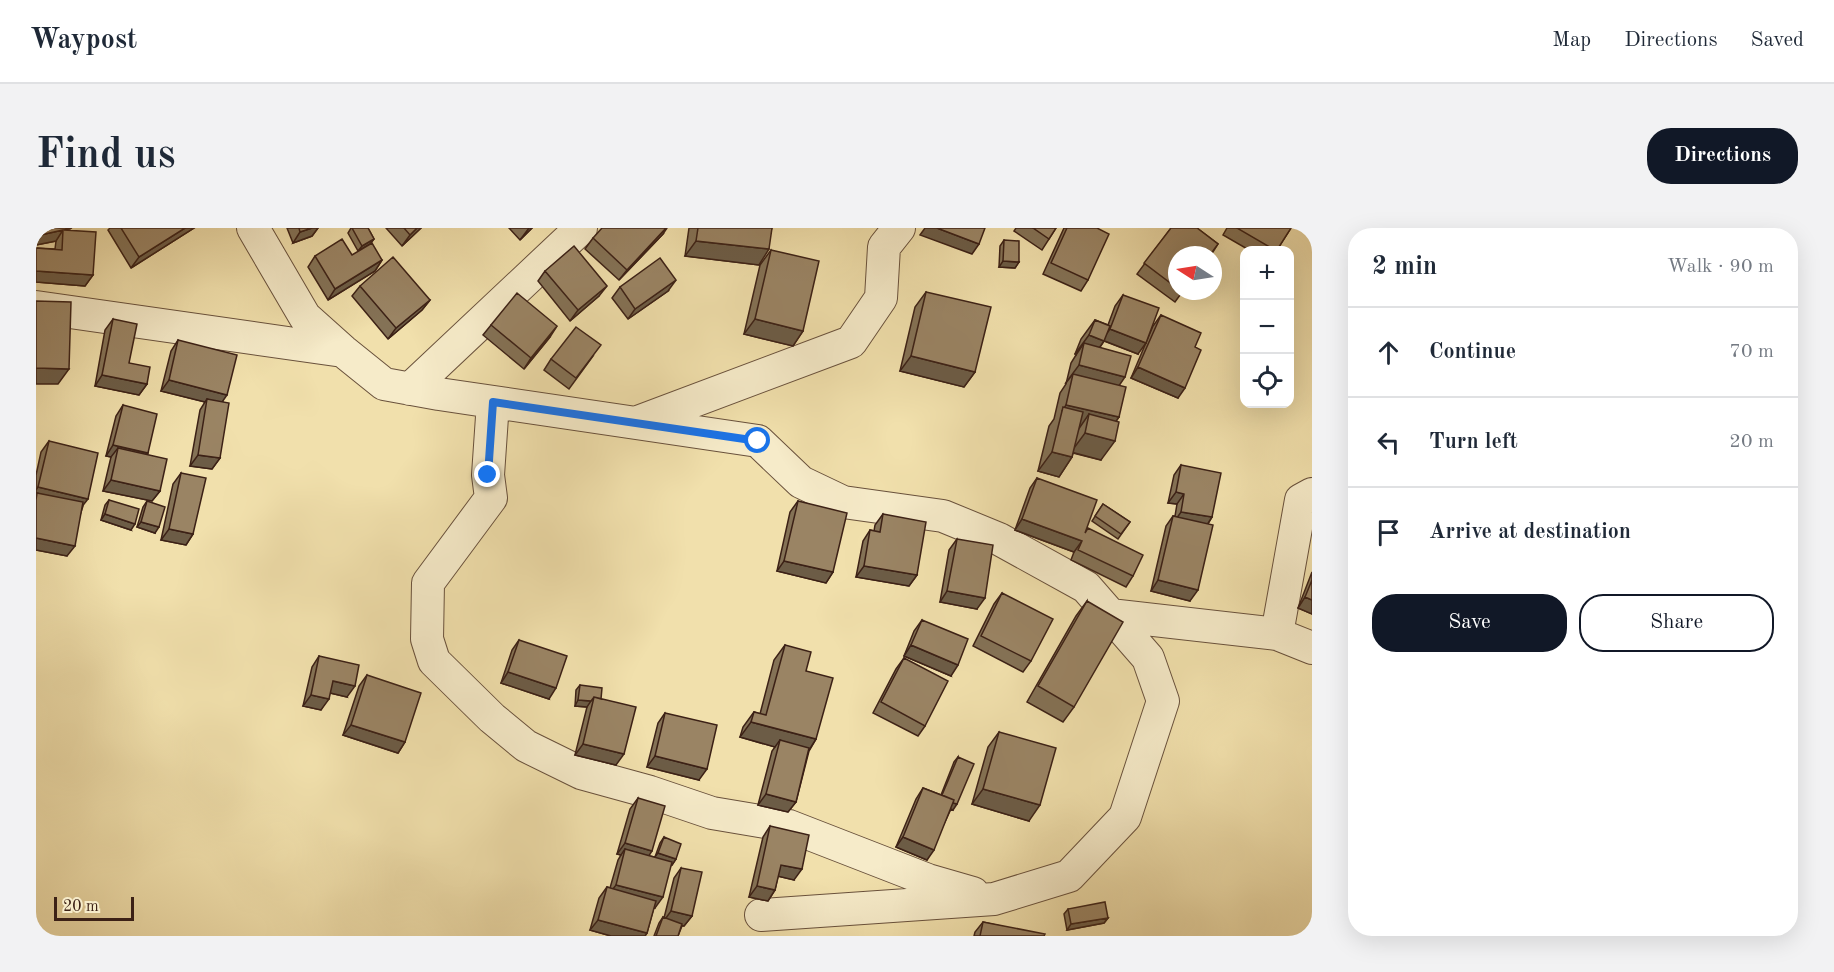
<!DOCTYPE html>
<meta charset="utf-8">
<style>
body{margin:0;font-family:"Old Standard TT",serif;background:#f2f2f3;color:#1f2937}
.controls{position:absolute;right:18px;top:18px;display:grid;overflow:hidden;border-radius:12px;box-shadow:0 6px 24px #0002}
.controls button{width:54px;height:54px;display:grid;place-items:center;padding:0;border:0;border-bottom:2px solid #e0e1e3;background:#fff;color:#1f2937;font:30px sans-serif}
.compass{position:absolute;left:1132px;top:18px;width:54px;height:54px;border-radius:50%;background:#fff;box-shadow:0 6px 24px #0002;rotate:282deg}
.scale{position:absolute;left:18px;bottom:15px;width:80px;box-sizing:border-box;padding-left:6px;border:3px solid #3c2116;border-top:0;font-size:16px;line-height:21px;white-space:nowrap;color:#3c2116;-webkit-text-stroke:4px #f6ebc9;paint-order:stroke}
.stop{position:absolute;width:18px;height:18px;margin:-14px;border:4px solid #1a73e8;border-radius:50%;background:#fff}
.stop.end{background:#1a73e8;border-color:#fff;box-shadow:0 2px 6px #0008}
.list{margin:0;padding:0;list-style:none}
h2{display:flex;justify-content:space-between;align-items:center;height:78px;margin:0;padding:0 24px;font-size:26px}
h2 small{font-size:20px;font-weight:400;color:#747a83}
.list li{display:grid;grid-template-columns:39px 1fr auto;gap:18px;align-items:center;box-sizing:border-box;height:90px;padding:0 24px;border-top:2px solid #e0e1e3}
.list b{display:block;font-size:22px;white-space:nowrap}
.list em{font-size:20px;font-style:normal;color:#747a83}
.actions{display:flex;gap:12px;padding:18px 24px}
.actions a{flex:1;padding:14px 0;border:2px solid #111827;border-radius:24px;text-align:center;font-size:21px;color:#111827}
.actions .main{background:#111827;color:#fff}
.icon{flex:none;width:33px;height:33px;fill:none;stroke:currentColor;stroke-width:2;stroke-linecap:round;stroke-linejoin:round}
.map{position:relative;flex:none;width:1276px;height:708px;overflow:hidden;border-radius:24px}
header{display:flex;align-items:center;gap:36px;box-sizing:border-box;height:84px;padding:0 30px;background:#fff;border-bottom:2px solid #e0e1e3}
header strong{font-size:28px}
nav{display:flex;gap:33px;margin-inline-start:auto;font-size:21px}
.intro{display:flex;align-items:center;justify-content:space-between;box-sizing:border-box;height:144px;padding:0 36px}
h1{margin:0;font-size:42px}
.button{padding:15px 27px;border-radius:24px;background:#111827;color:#fff;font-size:21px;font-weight:700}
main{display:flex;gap:36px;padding:0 36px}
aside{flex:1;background:#fff;border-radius:24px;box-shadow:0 6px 24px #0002}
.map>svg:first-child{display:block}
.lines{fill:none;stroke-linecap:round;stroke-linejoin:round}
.minor-casing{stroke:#69513c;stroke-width:34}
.minor{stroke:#f6ebc9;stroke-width:32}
.wall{fill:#847256;stroke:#3c2116;stroke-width:1.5}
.shaded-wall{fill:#6c5c46;stroke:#3c2116;stroke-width:1.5}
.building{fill:#9a8464;stroke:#3c2116;stroke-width:1.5}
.route{stroke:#1a73e8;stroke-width:8}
</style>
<header>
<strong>Waypost</strong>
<nav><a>Map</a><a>Directions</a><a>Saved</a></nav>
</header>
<div class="intro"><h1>Find us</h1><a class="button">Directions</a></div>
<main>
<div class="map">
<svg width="1276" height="708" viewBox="0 0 1276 708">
<rect width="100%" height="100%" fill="#f1e0ac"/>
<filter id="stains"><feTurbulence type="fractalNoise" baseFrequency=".00333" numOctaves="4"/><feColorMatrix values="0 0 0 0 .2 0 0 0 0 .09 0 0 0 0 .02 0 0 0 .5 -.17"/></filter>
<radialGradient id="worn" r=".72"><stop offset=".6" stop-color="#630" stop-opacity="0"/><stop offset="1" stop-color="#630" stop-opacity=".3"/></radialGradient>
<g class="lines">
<defs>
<path id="minor" d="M217,0L269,89L307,123L348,156L403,166L722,213L765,254L807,274L907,288L963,311L1050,359L1112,430L1127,473L1089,589L1033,648L958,671L725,687
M0,79L307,123
M374,161L545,0
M457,174L452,247L455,270L392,355L391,411L398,433L456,490L490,518L545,545L614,564L676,585L753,598L892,652L937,665
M602,194L815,114L845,70L848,19L863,0
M1074,387L1241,406L1265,272L1276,266
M1241,406L1276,420"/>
</defs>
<use href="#minor" class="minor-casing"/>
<use href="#minor" class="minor"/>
</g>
<path class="wall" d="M0,0L34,2L57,47L49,58L0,54V20L19,21L20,13L0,17Z
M74,0H158L95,40L72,2Z
M251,0H282L276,8L257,15Z
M315,0H332L338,11L334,16L322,23L312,5Z
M350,0H385L366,18Z
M473,0H496L484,12Z
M653,0H736L723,37L649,28Z
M980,0H1020L1006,22L978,3Z
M1028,0H1061L1052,52L1045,63L1007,46Z
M1135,0H1161L1182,16L1175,27H1141V63H1147L1139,74L1101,46Z
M1191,0H1255L1241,22H1213L1187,7Z
M627,6L583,52L549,21L557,10Z
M968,12L983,34L979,40L963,39L964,18Z
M735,22L767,103L757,118L708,106L724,37Z
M316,27L346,32L339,43L292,72L272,39L279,28Z
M509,43L563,68L534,93L502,53Z
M324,58L394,72L386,82L352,111L316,68Z
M584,59L632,63L592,91L576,70Z
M890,64L939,144L928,159L864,143L879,79Z
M1087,67L1102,126L1068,113L1064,119L1083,158V189L1080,193L1065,232L1037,225L1036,229L1023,249L1002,243L1013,198L1018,191L1024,165L1030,156L1035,135L1040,127L1039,126L1045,111L1059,92L1072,97L1079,78Z
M1125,87L1159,119L1142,170L1095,150L1117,98Z
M77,91L93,135L111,156L103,167L59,158L69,102Z
M455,97L514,109L488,141L447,107Z
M142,112L187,174L184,230L176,241L154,238L164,182L169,174L125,163L135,123Z
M557,128L533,161L508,142L515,131Z
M87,177L111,226L124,263L116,273L67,263L75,229L70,228L80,188Z
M13,213L47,278L31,328L0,322V247L5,224Z
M1145,237L1176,289L1172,296L1154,373L1115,363L1130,298L1137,288H1139L1141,276L1132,275L1138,247Z
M145,245L157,306L150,317L125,312L137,256Z
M1001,250L1049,305L1097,348L1090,359L1035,332L1038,324L979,302L994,260Z
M73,272L95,302L65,292L69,277Z
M111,273L119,305L101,299L107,279Z
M762,273L797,344L790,355L741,343L754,284Z
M1067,276L1094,294L1082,311L1056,293Z
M847,286L881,347L873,358L820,349L827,313L834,302L838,303L839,297Z
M921,311L941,381L904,374L913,322Z
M1276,344V386L1262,380Z
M966,365L995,433L987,444L937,418L958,376Z
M1051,373L1038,479L1027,494L991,474L1040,388Z
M886,392L915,448L868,428L878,403Z
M483,412L513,471L465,455L476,422Z
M749,417L770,443L780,511L773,523L760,574L752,584L722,577L736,523L739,519L704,509L707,499L718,484L724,486L738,432Z
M283,428L311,469L294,465L285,482L267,478L276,439Z
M868,430L889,498L882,508L837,485L860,441Z
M331,447L369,514L362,525L307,507L323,458Z
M544,457L565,471L580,537L539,527L551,479L539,478L540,462Z
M629,485L663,552L611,539L622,495Z
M963,504L993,593L936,576L952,519Z
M922,529L917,582L915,581L891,632L860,619L880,571L887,560L905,567L918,534Z
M602,570L613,628L619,629L624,615L628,609L640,631L636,637H635L619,680L618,679L611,705L609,708H575L554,702L563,670L571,659L574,660L582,632L585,627L581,626L594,581Z
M734,598L758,652L742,648L739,662L732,673L713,669L727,609Z
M645,640L656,688L648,698H646L642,708H618L623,695L627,689L628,690L638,650Z
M1032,681L1072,690L1068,695L1031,702L1028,686Z
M947,694L1008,708H938L939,704Z"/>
<path class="shaded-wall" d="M149,0H158L95,40L103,29Z
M276,0H282L276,8L257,15L264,4Z
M381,0H385L366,18L374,7Z
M493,0H496L484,12Z
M630,0H631L627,6L583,52L591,42Z
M889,0H901L943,16L936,26L884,7Z
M27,2L20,13L0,17V8Z
M338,11L334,16L322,23L326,18Z
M660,13L733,21L723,37L649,28Z
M346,32L339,43L292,72L299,61Z
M967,33L983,34L979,40L963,39Z
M0,43L57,47L49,58L0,54Z
M640,52L632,63L592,91L599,81Z
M571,58L563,68L534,93L542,82Z
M394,72L386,82L352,111L360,100Z
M719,91L767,103L757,118L708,106Z
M521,98L514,109L488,141L495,130Z
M1074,101L1110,115L1102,126L1066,112Z
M1053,107L1068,113L1055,132L1048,115L1040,127L1039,126Z
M875,128L939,144L928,159L864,143Z
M1043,137L1089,149L1076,168L1037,146L1029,156Z
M1102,139L1149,160L1142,170L1095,150Z
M0,140L33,141L22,156H0Z
M66,147L111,156L103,167L59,158Z
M133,152L191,167L184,177L171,171L169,174L125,163Z
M1030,177L1083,189L1070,208L1053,186L1042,202L1026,183Z
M1049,205L1079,213L1065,232L1035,224Z
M77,217L112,225L104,236L82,220L75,229L70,228Z
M1016,224L1036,229L1023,249L1002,243Z
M162,227L184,230L176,241L154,238Z
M75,252L124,263L116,273L67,263Z
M2,259L52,271L44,281L1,265L0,267V262Z
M1140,264L1148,266L1141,276L1132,275Z
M1145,284L1176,289L1169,300L1138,294Z
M69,286L99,296L95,302L65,292Z
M986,291L1046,313L1038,324L979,302Z
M105,294L123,299L119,305L101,299Z
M133,301L157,306L150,317L125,312Z
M0,310L39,318L31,328L0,322Z
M748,333L797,344L790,355L741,343Z
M828,338L881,347L873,358L820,349Z
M1122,352L1162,362L1154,373L1115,363Z
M911,363L949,370L941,381L904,374Z
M1269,369L1276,372V386L1262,380Z
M875,417L922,437L915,448L868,428Z
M472,444L520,460L513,471L465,455Z
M297,453L319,458L311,469L290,464Z
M275,467L293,471L285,482L267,478Z
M542,472L555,473L551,479L539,478Z
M715,494L780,511L770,527L744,512L739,519L704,509Z
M315,497L369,514L362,525L307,507Z
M547,516L588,526L580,537L539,527Z
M619,528L671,541L663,552L611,539Z
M947,561L1004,577L993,593L936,576Z
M730,566L760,574L752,584L722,577Z
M905,570L921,576L917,582L901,575Z
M867,609L898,622L891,632L860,619Z
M589,615L616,623L609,634L589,621L585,627L581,626Z
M622,625L640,631L636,637L618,630Z
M745,637L766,641L758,652L737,647Z
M580,657L627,669L619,680L572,667Z
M721,658L739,662L732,673L713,669Z
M635,683L656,688L648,698L627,694Z
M1072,690L1068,695L1031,702L1035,696Z
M562,692L611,705L609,708H575L554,702Z"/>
<path class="building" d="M0,0H36L28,2L60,4L57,47L0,43V20L26,22L27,2L0,8Z
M85,0H149L103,29Z
M263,0H276L264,4Z
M316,0H332L338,11L326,18Z
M368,0H381L374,7Z
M566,0H630L591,42L557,10Z
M662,0H736L733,21L660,13Z
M901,0H949L943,16Z
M997,0H1020L1013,11Z
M1031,0H1061L1073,6L1052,52L1015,35Z
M1135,0H1161L1182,16L1174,27H1141V60L1108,35Z
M1201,0H1255L1241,22H1239Z
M306,11L316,27L336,15L346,32L299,61L279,28Z
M968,12L983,13V34L967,33Z
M538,18L571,58L542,82L509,43Z
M735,22L783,33L767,103L719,91Z
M357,29L394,72L360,100L324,58Z
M624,30L640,52L599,81L584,59Z
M890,64L955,79L939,144L875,128Z
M481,65L521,98L495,130L455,97Z
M1087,67L1123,80L1110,115L1074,101Z
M0,73L35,74L33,141L0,140Z
M1125,87L1165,105L1159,119L1165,122L1149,160L1102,139Z
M77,91L101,96L93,135L114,139L111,156L66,147Z
M1059,92L1074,98L1068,113L1053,107Z
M540,99L565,117L540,150L515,131Z
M142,112L201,127L191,167L133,152Z
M1048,115L1095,128L1089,149L1043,137Z
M1037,146L1090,159L1083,189L1030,177Z
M171,171L193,175L184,230L162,227Z
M87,177L121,186L112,225L77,217Z
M1027,179L1047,184L1036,229L1016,224Z
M1053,186L1083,194L1079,213L1049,205Z
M13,213L62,225L52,271L2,259Z
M82,220L131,231L124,263L75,252Z
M1145,237L1185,245L1176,289L1145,284L1148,266L1140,264Z
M145,245L170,250L157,306L133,301Z
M1001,250L1061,272L1049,305L1052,300L1107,327L1097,348L1042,322L1046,313L986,291Z
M1,265L47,274L39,318L0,310V272Z
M73,272L103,281L99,296L69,286Z
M111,273L129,279L123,299L105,294Z
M762,273L811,285L797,344L748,333Z
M1067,276L1094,294L1085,306L1059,288Z
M847,286L890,294L881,347L828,338L834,302L844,304Z
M1137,288L1177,297L1162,362L1122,352Z
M921,311L957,317L949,370L911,363Z
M1276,352V372L1269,369Z
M966,365L1017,391L995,433L945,408Z
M1051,373L1087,394L1038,479L1002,458Z
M886,392L932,411L922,437L875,417Z
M483,412L531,428L520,460L472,444Z
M749,417L775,424L770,443L797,450L780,511L715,494L718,484L730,487Z
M283,428L323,437L319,458L297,453L293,471L275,467Z
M868,430L912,453L889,498L845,474Z
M331,447L385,465L369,514L315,497Z
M544,457L566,460L565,471L558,469L555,473L542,472Z
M558,469L600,479L588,526L547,516Z
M629,485L681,497L671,541L619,528Z
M963,504L1020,520L1004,577L947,561Z
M744,512L773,520L760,574L730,566Z
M922,529L938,536L921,576L917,575L918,572L906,567Z
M887,560L918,572L898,622L867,609Z
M602,570L629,578L616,623L589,615Z
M734,598L773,607L766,641L745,637L739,662L721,658Z
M628,609L645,616L640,631L622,625Z
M589,621L636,634L627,669L580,657Z
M645,640L666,644L656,688L635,683Z
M571,659L620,673L611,705L562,692Z
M1069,674L1072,690L1035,696L1032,681Z
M627,689L646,696L642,708H620Z
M947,694L1009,706L1008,708H944Z"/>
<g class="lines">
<path class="route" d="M452,247L457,174L722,213"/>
</g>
<rect width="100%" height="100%" filter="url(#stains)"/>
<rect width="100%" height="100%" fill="url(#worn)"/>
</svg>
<div class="controls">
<button>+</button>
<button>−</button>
<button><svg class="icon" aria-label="locate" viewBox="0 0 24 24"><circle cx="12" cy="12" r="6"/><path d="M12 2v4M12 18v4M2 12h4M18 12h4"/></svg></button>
</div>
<svg class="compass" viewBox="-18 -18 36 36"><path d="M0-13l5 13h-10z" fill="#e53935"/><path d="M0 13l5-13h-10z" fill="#747a83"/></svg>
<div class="scale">20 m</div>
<div class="stop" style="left:722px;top:213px"></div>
<div class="stop end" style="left:452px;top:247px"></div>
</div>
<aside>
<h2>2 min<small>Walk · 90 m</small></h2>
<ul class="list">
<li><svg class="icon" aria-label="ahead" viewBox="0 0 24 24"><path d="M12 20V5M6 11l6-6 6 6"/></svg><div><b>Continue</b></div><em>70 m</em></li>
<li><svg class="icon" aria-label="left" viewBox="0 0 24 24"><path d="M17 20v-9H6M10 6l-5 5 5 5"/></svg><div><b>Turn left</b></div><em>20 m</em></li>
<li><svg class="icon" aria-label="arrive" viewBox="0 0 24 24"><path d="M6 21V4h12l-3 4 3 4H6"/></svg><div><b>Arrive at destination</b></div></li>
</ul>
<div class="actions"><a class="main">Save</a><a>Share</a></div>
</aside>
</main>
